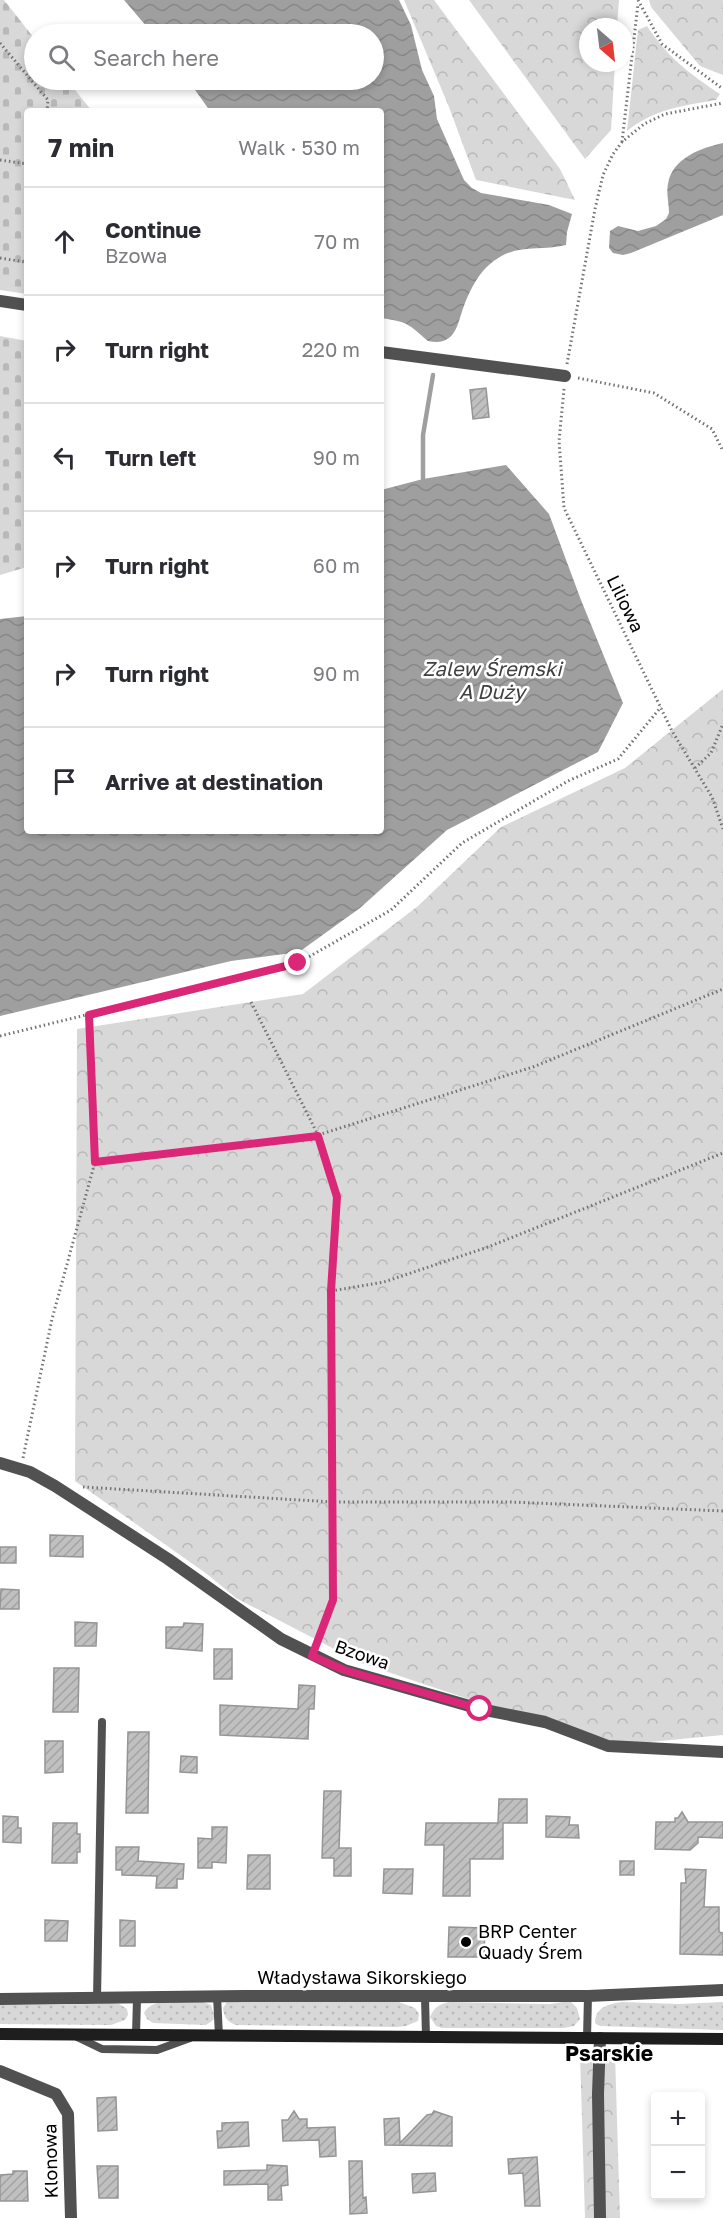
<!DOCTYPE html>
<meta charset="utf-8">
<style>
body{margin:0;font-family:"Golos Text",sans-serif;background:#f2f2f3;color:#2b2b33}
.controls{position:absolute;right:18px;bottom:18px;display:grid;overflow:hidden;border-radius:6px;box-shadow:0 3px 9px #0003}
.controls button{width:54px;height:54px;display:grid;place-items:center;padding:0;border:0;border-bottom:2px solid #e1e1e2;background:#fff;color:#2b2b33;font:30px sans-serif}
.compass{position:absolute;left:579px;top:18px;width:54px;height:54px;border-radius:50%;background:#fff;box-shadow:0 3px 9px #0003;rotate:152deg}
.stop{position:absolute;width:18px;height:18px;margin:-14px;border:4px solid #db2777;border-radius:50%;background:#fff}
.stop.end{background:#db2777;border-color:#fff;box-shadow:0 2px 6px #0008}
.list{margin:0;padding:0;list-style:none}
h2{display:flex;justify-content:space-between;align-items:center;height:78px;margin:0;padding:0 24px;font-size:26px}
h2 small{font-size:20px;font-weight:400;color:#7c7c81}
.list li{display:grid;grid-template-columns:39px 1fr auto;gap:18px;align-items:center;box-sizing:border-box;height:108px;padding:0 24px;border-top:2px solid #e1e1e2}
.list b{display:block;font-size:22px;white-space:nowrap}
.list p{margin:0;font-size:20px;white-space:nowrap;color:#7c7c81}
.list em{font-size:20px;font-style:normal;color:#7c7c81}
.icon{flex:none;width:33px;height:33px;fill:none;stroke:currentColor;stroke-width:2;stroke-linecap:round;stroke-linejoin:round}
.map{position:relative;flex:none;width:723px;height:2218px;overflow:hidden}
.search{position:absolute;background:#fff;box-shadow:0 3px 9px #0003;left:24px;top:24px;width:360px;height:66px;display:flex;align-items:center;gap:15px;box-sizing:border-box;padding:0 21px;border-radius:33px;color:#7c7c81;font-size:22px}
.panel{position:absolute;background:#fff;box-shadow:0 3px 9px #0003;left:24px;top:108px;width:360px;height:726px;border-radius:6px}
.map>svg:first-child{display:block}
.grass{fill:url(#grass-dots)}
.forest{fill:url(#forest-crowns)}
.cemetery{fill:url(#cemetery-stones)}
.water{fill:url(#water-waves)}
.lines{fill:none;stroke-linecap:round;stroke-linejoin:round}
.stream{stroke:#9f9f9f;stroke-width:4.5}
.building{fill:url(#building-hatch);stroke:#959595;stroke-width:1.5}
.path{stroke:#737373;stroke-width:3;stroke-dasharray:1.5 3;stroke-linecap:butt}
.service{stroke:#515151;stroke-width:8}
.minor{stroke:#515151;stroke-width:12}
.tertiary{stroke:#515151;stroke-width:12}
.secondary{stroke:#1e1e1e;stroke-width:12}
.route{stroke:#db2777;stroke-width:8}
.poi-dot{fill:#000;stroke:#fff;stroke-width:2}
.labels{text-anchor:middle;stroke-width:5;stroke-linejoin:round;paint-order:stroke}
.street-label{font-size:18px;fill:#000;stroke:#fff}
.poi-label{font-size:18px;fill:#000;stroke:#fff;text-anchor:start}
.water-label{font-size:20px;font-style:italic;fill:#404040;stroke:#fff}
.quarter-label{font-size:21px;font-weight:bold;fill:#000;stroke:#fff}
</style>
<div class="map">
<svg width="723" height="2218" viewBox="0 0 723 2218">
<defs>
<pattern id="grass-dots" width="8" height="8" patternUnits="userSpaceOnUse" patternTransform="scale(1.5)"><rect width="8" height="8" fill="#d8d8d8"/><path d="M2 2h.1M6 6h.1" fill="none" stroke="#b8b8b8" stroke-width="1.8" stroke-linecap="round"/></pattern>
<pattern id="forest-crowns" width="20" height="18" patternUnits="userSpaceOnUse" patternTransform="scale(1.5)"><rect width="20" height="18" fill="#d8d8d8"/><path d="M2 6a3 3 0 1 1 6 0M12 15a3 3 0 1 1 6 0" fill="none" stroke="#b8b8b8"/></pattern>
<pattern id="cemetery-stones" width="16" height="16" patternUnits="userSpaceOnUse" patternTransform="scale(1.5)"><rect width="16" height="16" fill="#d8d8d8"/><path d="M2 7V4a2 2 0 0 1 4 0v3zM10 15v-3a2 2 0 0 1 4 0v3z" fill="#b8b8b8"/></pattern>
<pattern id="water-waves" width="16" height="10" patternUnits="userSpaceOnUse" patternTransform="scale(1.5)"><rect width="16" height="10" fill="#9f9f9f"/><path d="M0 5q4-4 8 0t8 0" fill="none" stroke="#878787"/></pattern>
<pattern id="building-hatch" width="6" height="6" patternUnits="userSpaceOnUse" patternTransform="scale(1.5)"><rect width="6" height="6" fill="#c0c0c0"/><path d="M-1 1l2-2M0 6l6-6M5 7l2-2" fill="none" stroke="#a3a3a3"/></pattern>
</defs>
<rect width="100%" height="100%" fill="#fff"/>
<path class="grass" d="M228,2000L399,2002L415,2008L419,2014L418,2021L406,2026L398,2027L236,2025C227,2022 224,2017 223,2008Z
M201,2001L211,2005L215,2018L212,2021L206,2025L153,2023L147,2019L144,2013C153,1996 184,2002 201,2001Z
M570,2001L577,2008L580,2019L574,2026L564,2028H442L436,2026L430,2017C434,2008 438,2005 448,2002L550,2004Z
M622,2002L679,2004L723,2002V2030L600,2026L595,2023C595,2007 609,2004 622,2002Z
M109,2003L119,2004L127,2009L128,2015L125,2020L111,2025L0,2024V2005H63Z"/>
<path class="forest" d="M404,0H434L560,169L575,200L476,180L449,107Z
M469,0H619L617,27H588V63H615L611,130L585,159Z
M649,0H723V75L700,66L651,7Z
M647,26C669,59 689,73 720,94L716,100C681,106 655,109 627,131L638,30Z
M723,689V1735L608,1746L361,1663L236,1598L207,1574L75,1481L77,1029L303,994L418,906L501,827L625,768Z
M580,2054H615L620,2218H585Z"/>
<path class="cemetery" d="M0,0H4L34,38V80H67L92,111H27V294L0,290Z
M0,336L27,341V567L0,575Z"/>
<path class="water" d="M124,0H399L411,25L422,70L434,96L437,119L464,180L472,188L481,193L549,205L572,214L567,232L566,245C538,252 516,242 490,264C479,273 470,290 465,303C457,323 457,347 428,341C408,324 409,322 381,318V111H210L188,80H374V34H153Z
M723,143V215L631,253L623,255L613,253L609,248L610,231L618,226L638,231L656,226L666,219L669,213C669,204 666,193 668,184C672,158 701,148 723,143Z
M506,465L549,514L581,600L623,703L598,752L447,830L360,908L299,952L231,961L0,1016V619L27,616V831H381V490L423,479Z"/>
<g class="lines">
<path class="stream" d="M423,479V435L433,375"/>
</g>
<path class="building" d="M486,388L489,417L473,419L470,390Z
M50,1535L83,1536V1557L50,1556Z
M0,1547H16V1563H0Z
M1,1589L19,1590V1609H0Z
M75,1622L97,1623L96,1646H75Z
M184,1623L203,1624L202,1651L166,1648V1627H183Z
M214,1649H232V1679H214Z
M54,1668H79L78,1712H53Z
M299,1685L315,1686L314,1709H309L308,1739L220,1735V1705L298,1709Z
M128,1732H149L148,1813H126Z
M45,1741H63V1772L45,1773Z
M181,1756L197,1757V1773L180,1772Z
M324,1791H341L339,1848H351V1876H334V1858H322Z
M499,1799H527V1823H503V1859H470V1896H443L444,1845H425L426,1823H498Z
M682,1812L688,1822H723V1838L698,1837V1843L690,1850L655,1849L656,1822H675V1818H678Z
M3,1816L18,1817V1828H21V1843L3,1842Z
M546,1816L570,1817L569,1825H578L579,1838L546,1837Z
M53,1823H77V1834H80V1852H77V1863H52Z
M212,1827H227L226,1863L212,1862V1868H198V1838L212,1839Z
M116,1847H139L138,1861L184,1864L183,1879H177V1888H156L157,1876L122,1875V1870H116Z
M248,1855H270V1889H247Z
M620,1861H634V1875H620Z
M384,1869H413L412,1894L383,1893Z
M685,1869L706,1870L704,1907H719V1932L723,1933V1955L680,1954L681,1883H686Z
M45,1920L68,1921L67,1941H45Z
M120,1920L135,1921V1946H120Z
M449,1927L485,1928L484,1957H448Z
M116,2097L117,2130L98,2131L97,2098Z
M294,2111L299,2119H307V2128L335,2127L336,2156L320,2157L319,2140L283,2141L282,2120H288Z
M434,2111L452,2117V2146L385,2145L384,2119L399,2118L400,2143L427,2115L432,2114Z
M248,2122L249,2146L218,2148L217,2131H222V2123Z
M537,2157L540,2206H525L523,2173L509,2174L508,2159Z
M349,2161H362L363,2198L366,2197L367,2213L350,2214Z
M267,2165L287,2166L288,2185L281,2186L282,2200H268V2184L224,2185V2171L267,2170Z
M97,2166H118V2198H99Z
M13,2171H27L28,2201H0V2175L13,2174Z
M435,2173L436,2191L413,2193L412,2174Z"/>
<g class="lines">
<path class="path" d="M638,0L662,44L723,89
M0,43L48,100L47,111
M622,142L638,4
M0,160L27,164
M0,258L25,262L27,246
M567,364L595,209L603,175L613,154L622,142L644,124L665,114L723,103
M578,378L654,393L712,429L723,451
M564,389L559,441L564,508L672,731L712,797L723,829
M695,768L711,753L723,724
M251,1002L318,1135L337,1197L331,1291L333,1600L318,1642
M0,1036L298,963L391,910L462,843L568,781L618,759L661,707
M95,1162L318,1135L533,1067L723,989
M331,1291L384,1282L488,1247L723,1153
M23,1458L52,1319L95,1162L89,1015
M83,1487L333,1502H511L723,1511"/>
<path class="service" d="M217,1996L219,2036
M425,1997L426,2037
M97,1999L102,1722
M136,2035L137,1998
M75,2036L102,2049L157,2050L190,2038
M587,2038L588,1996"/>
<path class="minor" d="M0,301L27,305
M381,352L565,376
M0,1463L30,1472L55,1486L168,1559L281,1639L344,1670L480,1709L545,1722L608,1746L723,1752
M0,1999L244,1996H588L723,1990
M0,2071L56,2094L68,2114L71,2218"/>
<path class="tertiary" d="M600,2038L598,2094L600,2218"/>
<path class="secondary" d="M0,2034L723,2039"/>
</g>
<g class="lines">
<path class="route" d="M298,963L89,1015L95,1162L318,1136L337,1197L331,1291L333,1600L312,1656L344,1670L480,1709"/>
</g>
<circle class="poi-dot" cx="466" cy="1942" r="6"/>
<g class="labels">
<g class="street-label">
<text transform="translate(625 604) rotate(64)" y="6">Liliowa</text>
<text transform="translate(362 1655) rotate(19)" y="6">Bzowa</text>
<text x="362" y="1984">Władysława Sikorskiego</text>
<text transform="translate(51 2161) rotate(-91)" y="6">Klonowa</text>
</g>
<g class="poi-label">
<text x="478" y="1938">BRP Center<tspan x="478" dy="21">Quady Śrem</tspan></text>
</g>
<g class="water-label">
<text x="492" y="676">Zalew Śremski<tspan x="492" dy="23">A Duży</tspan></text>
</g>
<g class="quarter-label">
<text x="609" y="2061">Psarskie</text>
</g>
</g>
</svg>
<div class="controls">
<button>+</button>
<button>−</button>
</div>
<svg class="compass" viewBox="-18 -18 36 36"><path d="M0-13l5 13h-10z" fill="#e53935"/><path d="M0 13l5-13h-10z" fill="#7c7c81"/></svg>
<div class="stop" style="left:480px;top:1709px"></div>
<div class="stop end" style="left:298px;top:963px"></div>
<div class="search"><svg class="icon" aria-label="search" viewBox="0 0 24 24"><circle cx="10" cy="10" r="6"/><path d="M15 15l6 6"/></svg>Search here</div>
<section class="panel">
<h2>7 min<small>Walk · 530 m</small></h2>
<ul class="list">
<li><svg class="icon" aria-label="ahead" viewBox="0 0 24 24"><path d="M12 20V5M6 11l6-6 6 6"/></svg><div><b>Continue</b><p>Bzowa</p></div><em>70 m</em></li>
<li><svg class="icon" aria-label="right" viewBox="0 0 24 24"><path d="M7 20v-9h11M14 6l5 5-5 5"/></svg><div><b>Turn right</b></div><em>220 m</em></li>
<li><svg class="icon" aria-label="left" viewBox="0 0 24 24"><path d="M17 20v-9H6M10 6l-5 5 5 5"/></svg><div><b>Turn left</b></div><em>90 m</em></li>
<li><svg class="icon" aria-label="right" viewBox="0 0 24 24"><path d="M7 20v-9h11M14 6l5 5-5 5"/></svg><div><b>Turn right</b></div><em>60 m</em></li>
<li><svg class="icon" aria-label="right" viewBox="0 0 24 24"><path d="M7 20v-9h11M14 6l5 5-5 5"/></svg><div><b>Turn right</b></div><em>90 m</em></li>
<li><svg class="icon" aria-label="arrive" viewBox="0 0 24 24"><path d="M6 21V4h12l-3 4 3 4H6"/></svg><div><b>Arrive at destination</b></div></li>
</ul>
</section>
</div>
